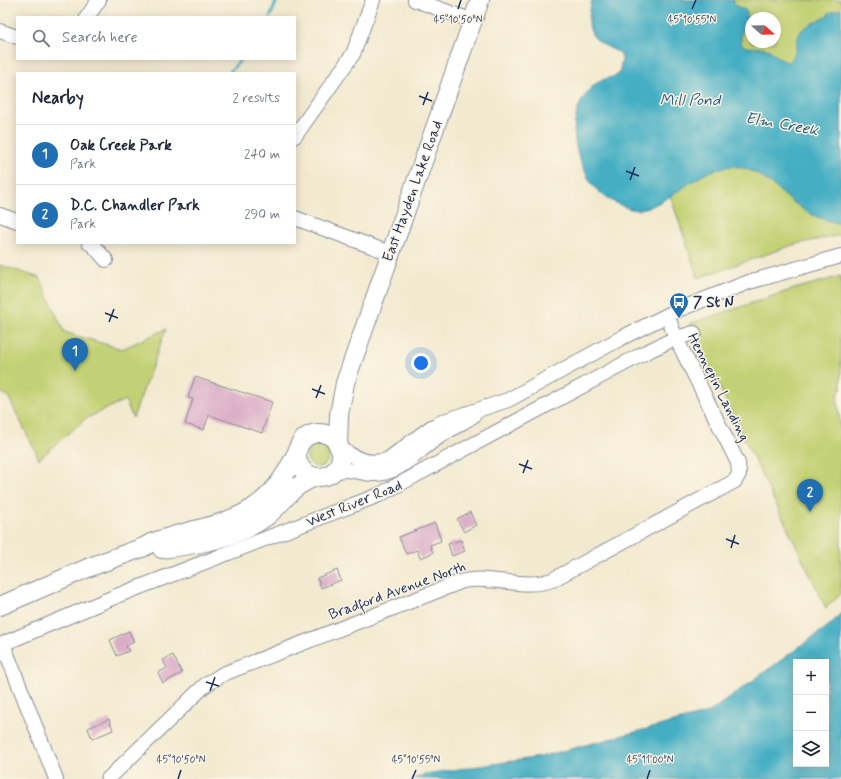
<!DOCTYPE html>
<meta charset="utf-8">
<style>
body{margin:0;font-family:Mynerve,sans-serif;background:#f2f2f3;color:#1f2937}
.controls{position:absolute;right:12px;bottom:12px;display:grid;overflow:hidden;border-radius:0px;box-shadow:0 2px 10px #0003}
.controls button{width:36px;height:36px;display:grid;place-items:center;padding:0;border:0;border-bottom:1px solid #e0e1e3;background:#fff;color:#1f2937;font:20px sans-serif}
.compass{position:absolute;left:745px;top:12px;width:36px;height:36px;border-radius:50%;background:#fff;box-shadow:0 2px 10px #0003;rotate:110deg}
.you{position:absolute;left:421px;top:363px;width:14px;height:14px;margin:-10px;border:3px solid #fff;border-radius:50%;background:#1a73e8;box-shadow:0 0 0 6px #1a73e833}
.badge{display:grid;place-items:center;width:26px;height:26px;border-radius:50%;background:#1f6fb2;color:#fff;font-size:13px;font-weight:700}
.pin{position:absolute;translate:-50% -33px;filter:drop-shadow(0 1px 2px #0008)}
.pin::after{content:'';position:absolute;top:21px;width:14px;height:12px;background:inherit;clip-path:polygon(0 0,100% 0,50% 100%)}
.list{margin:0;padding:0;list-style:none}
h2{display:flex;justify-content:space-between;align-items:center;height:52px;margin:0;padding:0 16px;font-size:17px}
h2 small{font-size:13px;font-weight:400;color:#747a83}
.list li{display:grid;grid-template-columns:26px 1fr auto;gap:12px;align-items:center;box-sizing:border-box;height:60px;padding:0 16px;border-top:1px solid #e0e1e3}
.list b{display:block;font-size:15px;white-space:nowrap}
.list p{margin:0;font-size:13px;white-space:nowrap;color:#747a83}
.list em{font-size:13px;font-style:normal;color:#747a83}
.icon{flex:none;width:22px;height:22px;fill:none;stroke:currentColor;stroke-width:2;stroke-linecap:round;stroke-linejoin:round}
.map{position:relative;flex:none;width:841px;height:779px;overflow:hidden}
.search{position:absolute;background:#fff;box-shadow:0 2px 10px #0003;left:16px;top:16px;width:280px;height:44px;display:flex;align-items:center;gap:10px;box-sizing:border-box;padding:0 14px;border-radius:0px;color:#747a83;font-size:15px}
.panel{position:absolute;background:#fff;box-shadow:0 2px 10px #0003;left:16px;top:72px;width:280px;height:172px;border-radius:0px}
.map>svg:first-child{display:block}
.green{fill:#c2d174;stroke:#6e8069;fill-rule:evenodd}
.water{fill:#44aec3;stroke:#306e90;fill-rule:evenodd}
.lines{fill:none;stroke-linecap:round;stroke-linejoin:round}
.stream{stroke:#44aec3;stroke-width:3}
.building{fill:#daacc7}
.minor-casing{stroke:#868c97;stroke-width:16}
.major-casing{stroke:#868c97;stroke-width:20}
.minor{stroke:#fff;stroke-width:14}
.major{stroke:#fff;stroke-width:18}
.ticks{fill:none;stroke:#1b2f5e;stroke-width:1.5}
.labels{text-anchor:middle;stroke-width:3;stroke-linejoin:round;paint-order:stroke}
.street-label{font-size:15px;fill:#1b2f5e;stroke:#fcf5e5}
.poi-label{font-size:15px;font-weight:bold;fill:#1b2f5e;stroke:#fcf5e5;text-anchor:start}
.water-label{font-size:16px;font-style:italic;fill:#295b81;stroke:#fcf5e5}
.ticks-label{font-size:10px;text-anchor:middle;fill:#1b2f5e;stroke:#fcf5e5;stroke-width:3;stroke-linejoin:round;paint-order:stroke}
</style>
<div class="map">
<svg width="841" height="779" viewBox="0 0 841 779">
<rect width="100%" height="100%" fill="#fcf5e5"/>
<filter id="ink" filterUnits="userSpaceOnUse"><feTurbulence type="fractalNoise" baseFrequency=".025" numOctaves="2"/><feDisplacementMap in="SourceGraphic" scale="8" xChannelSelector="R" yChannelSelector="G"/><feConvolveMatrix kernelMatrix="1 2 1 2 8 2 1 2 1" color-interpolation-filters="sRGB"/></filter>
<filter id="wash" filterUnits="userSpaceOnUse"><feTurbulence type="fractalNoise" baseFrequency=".012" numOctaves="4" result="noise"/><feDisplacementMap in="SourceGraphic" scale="16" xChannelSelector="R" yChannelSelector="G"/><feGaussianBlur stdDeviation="0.9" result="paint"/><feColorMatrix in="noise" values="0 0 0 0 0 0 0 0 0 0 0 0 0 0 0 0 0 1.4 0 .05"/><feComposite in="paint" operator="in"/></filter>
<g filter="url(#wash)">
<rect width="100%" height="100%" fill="#f2ead0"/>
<path class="green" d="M604,0H841V235L796,244L698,278ZM751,18H775V42H751Z
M0,265L40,278L64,332L122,349L166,329L133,418L125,400L85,419L39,459L8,396L0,392Z
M841,276V389L837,396L841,430V594L826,608L689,324L794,289Z
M307 456a11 11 0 1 1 22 0a11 11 0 1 1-22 0Z"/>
<path class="water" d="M592,0H734V4L747,11C750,24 737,31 742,45C749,49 759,46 767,49C775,52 780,61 788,62C799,56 794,40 801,31C808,24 820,20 829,15L828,13L841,9V224C826,221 809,215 797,205C778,192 763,172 739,167C710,162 683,191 658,203C653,206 644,210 638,210C631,210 623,206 616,203C604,197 595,190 589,179C578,160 571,138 576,116C579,102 589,86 602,80C608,78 614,77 619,74L622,59L620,53C591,40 584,33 592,0Z
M841,613V779H413L425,774L540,757L708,713L831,624ZM796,662H826V764H796Z"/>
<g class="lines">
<path class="stream" d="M270,17L277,0
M229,73L241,59"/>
</g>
<g id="blocks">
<path class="building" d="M195,377L272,402L262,433L209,415L204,430L185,424L193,399L188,398Z
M470,512L476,525L464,532L457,519Z
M435,523L441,541L430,545L433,553L420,558L417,550L406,554L399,537Z
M461,540L465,551L452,556L448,544Z
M337,570L341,580L321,588L317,578Z
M129,631L134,642L126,646L129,651L117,656L110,640Z
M173,655L182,673L163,683L158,673L167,668L163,660Z
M109,719L113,730L92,739L88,728Z"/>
</g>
</g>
<g filter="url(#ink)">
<use href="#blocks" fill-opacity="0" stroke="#868c97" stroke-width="1"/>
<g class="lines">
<defs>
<path id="minor" d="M415,0L473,21
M87,17L99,0
M0,31L17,37
M295,136L353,54L373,0
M0,215L17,221
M295,218L390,253
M89,243L92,244L106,260
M339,447C355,459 368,465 387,460L430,428L444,421L508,400L623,337L680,309L749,282L841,256
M330,473C352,464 363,478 384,473C405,468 418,451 436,439C448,431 460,424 473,416
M3,644L56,779
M0,645L119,595L379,495L646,352L676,338L694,333
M108,779L204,686L223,674L463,581C493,575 522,590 552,580L735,481L739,474L738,463L676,338L667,315"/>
<path id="major" d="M297 455a22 22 0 1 1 44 0a22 22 0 1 1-44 0Z
M338,446L339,415L345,383L480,0
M162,549C198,544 237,539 267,516C286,501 290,486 316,477
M0,606L90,567L144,547L151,543C218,519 262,528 297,452"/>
</defs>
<use href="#minor" class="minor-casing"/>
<use href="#major" class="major-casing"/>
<use href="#minor" class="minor"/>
<use href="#major" class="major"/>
</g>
</g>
<path class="ticks" d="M458,9L461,0M692,9L696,0M419,96L432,101M423,105L428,92M626,171L639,176M630,180L635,167M105,313L118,318M109,322L114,309M312,389L325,394M316,398L321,385M519,464L532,469M523,473L528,460M726,539L739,544M731,548L735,535M206,682L219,686M210,691L215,677M178,779L181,770M412,779L416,770M647,779L650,770"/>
<defs>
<symbol id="bus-pin" viewBox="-11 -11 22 30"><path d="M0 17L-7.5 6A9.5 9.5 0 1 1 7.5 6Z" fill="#1f6fb2" stroke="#fcf5e5"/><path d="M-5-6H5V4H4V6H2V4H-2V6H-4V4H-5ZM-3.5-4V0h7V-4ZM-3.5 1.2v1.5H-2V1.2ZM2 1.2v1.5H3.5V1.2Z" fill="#fff"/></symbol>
</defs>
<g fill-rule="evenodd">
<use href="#bus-pin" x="668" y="291" width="22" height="30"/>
</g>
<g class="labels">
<g class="street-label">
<text transform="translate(412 191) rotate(-70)" y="5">East Hayden Lake Road</text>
<text transform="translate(719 387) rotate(63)" y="5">Hennepin Landing</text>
<text transform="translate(354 503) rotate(-22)" y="5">West River Road</text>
<text transform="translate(397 590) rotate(-20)" y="5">Bradford Avenue North</text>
</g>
<g class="poi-label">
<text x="693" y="307">7 St N</text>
</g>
<g class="water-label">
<text x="690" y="105">Mill Pond</text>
<text transform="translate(782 123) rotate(10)" y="6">Elm Creek</text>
</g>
</g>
<g class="ticks-label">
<text x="458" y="23">45°10'50"N</text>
<text x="692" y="23">45°10'55"N</text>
<text x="181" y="763">45°10'50"N</text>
<text x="416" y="763">45°10'55"N</text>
<text x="650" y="763">45°11'00"N</text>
</g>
</svg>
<div class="controls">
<button>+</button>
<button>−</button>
<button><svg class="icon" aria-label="layers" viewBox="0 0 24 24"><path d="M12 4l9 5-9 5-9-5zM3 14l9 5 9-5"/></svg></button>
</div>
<svg class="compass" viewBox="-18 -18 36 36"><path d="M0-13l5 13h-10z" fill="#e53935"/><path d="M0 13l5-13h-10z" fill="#747a83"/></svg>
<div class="you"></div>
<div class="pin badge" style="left:75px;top:371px">1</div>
<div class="pin badge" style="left:810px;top:512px">2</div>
<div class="search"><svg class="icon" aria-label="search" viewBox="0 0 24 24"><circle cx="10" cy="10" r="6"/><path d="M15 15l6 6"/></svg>Search here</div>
<section class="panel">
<h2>Nearby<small>2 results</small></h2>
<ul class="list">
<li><span class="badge">1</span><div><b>Oak Creek Park</b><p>Park</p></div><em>240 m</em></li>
<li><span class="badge">2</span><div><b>D.C. Chandler Park</b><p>Park</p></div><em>290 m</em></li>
</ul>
</section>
</div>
